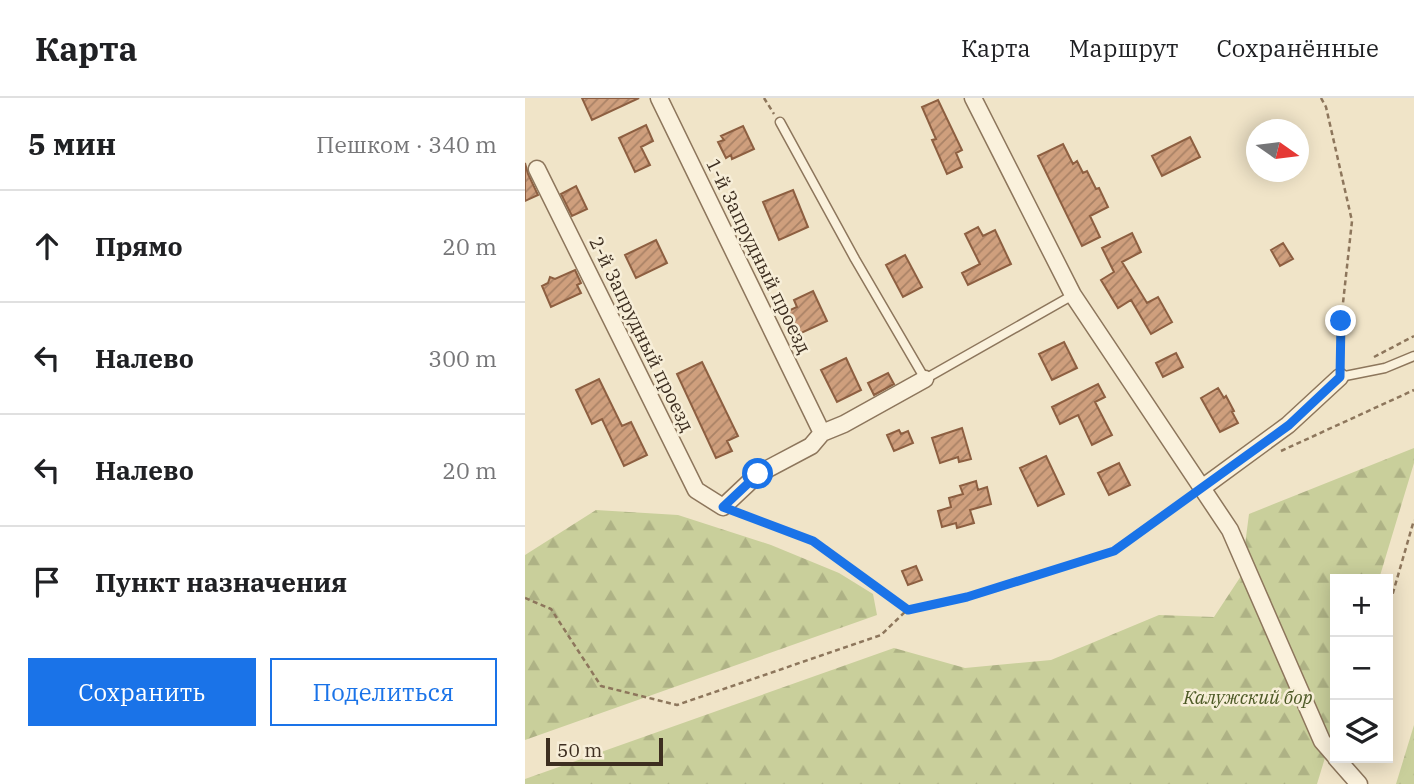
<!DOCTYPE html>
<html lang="ru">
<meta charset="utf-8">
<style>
body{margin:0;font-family:"IBM Plex Serif",serif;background:#f6f6f6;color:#202124}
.controls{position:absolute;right:21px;bottom:21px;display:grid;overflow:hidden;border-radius:0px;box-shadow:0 4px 18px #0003}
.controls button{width:63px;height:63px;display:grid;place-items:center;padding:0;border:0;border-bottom:2px solid #e0e0e0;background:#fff;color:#202124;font:35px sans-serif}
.compass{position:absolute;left:721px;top:21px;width:63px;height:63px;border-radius:50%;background:#fff;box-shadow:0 4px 18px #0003;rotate:104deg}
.scale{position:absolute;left:21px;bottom:18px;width:117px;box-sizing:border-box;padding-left:7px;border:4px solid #3d2e20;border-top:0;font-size:19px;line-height:24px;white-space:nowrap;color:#3d2e20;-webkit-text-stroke:5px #f7eed8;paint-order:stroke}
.stop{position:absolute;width:21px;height:21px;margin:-16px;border:5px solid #1a73e8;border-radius:50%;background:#fff}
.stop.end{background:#1a73e8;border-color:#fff;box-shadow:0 2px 7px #0008}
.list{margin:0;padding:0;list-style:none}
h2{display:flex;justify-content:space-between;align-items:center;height:91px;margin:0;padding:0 28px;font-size:30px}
h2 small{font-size:23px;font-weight:400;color:#757577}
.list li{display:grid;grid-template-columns:46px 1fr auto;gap:21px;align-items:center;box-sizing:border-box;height:112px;padding:0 28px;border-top:2px solid #e0e0e0}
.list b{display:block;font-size:26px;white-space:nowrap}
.list em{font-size:23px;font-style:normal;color:#757577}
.actions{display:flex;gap:14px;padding:21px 28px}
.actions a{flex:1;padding:16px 0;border:2px solid #1a73e8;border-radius:0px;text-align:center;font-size:24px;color:#1a73e8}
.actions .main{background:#1a73e8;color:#fff}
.icon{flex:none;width:38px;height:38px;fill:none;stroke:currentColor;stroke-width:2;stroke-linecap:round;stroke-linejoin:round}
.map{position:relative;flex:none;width:889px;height:686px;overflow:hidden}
header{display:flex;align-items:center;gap:42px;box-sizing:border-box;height:98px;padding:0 35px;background:#fff;border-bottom:2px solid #e0e0e0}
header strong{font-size:33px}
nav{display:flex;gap:38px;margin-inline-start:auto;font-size:24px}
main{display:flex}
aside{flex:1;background:#fff}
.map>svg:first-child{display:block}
.forest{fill:url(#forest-firs)}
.building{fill:url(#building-hatch);stroke:#8d5f41;stroke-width:2}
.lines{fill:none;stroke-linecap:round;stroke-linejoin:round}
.service-casing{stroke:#8d765c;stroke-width:11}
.minor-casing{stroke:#8d765c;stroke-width:19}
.path{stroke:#8d765c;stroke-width:2.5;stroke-dasharray:5 3.5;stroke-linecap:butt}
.service{stroke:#faf1dc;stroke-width:8}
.minor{stroke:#faf1dc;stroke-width:16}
.route{stroke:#1a73e8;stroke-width:9}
.labels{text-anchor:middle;stroke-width:5;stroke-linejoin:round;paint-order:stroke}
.street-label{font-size:19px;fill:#3d2e20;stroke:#f7eed8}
.park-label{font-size:19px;font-style:italic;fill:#4d5a26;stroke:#f7eed8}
</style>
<header>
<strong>Карта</strong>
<nav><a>Карта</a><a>Маршрут</a><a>Сохранённые</a></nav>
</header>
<main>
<aside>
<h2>5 мин<small>Пешком · 340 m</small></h2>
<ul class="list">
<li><svg class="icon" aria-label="ahead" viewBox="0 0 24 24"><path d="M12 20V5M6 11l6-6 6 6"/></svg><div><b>Прямо</b></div><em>20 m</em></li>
<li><svg class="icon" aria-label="left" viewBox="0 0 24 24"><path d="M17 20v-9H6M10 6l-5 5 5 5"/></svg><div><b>Налево</b></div><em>300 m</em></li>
<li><svg class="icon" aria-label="left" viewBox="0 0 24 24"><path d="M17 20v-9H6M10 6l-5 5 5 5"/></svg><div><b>Налево</b></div><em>20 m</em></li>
<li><svg class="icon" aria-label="arrive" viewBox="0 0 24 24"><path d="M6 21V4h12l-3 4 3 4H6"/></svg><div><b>Пункт назначения</b></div></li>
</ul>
<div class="actions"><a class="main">Сохранить</a><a>Поделиться</a></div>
</aside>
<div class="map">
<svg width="889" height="686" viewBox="0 0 889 686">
<defs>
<pattern id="forest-firs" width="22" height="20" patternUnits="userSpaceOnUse" patternTransform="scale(1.75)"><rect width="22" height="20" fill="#c9cf9b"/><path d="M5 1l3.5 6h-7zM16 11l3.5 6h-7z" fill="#aeb285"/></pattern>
<pattern id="building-hatch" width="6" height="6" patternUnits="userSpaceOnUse" patternTransform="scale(1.75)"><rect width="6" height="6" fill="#cf9f7d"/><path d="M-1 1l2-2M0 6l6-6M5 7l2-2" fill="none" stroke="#a98266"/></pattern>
</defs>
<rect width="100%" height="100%" fill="#f0e4c8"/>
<path class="forest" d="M889,350V365L854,481H810V627L792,686H0V681L369,550L440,570L526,562L634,517L689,519L716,478L724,416Z
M71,412L153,417L246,447L314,475L348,496L352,517L0,642V457Z
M889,627V686H871Z"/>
<path class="building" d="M57,0H114L67,22Z
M413,2L437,52L431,55L437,69L422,76L407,42L411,41L397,9Z
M121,27L128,43L116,49L125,67L110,74L94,40Z
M218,28L229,51L207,61L206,57L201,60L193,44L199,42L196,38Z
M665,39L675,59L637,78L627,58Z
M538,46L548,66L552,63L558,75L562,73L571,91L574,90L583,109L565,118L575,139L557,148L513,58Z
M0,65L3,76L13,97L0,103Z
M51,88L62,111L47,118L36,96Z
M268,92L283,129L254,142L238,104Z
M453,129L458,138L470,132L486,166L443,187L437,175L455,166L440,136Z
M607,135L616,154L597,164L622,205L633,199L647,224L626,236L606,202L593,210L576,182L589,174L577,150Z
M131,142L142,165L111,180L100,157Z
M758,145L768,161L755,168L746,152Z
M380,157L397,189L378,199L361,167Z
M50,172L56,185L52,187L56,195L26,209L17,188L23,185L25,179L30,181Z
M288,193L302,223L274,236L263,213L272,209L269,202Z
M539,244L552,270L527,282L514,256Z
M651,255L658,269L638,279L631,265Z
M321,260L336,292L312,304L296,272Z
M177,264L213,338L202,343L207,353L191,360L152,276Z
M363,275L369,286L349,297L343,285Z
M74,281L97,328L106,324L122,357L99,368L77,321L67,326L51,292Z
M573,286L580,299L570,304L587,337L567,347L553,317L535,326L527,309Z
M693,290L699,300L701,298L709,313L707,314L713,325L695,334L676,300Z
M437,330L446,361L434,364L433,359L415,365L407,340Z
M374,332L376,336L383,333L388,345L369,353L362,337Z
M521,358L539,396L513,408L495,370Z
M594,365L605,387L584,397L573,375Z
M451,383L453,392L462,389L466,406L445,412L449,425L432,430L431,425L417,429L413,413L426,409L424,400L438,396L435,388Z
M391,468L397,482L383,487L377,473Z"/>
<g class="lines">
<defs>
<path id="service" d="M255,24L330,161L400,281L548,197
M815,279L860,270L889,258"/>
<path id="minor" d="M134,0L297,335
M448,0L548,197L705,432L797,643L810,658
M12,71L171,392L198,409L233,376L286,348L297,335L319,326L400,281
M677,390L763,327L815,279
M811,660L834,686"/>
</defs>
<use href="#service" class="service-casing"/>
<use href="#minor" class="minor-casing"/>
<path class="path" d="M239,0L249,16
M796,0L801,9L827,123L816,223V265
M849,259L889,238
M756,353L889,292
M214,415L288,443L383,511L442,499L589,453L666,398
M0,500L26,511L76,588L152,607L356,537L383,511
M863,512L889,422"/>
<use href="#service" class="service"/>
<use href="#minor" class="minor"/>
</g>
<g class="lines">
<path class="route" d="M233,376L198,409L288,443L383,512L442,499L589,453L764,327L815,279L816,223"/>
</g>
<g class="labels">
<g class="street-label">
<text transform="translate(234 158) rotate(64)" y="7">1-й Запрудный проезд</text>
<text transform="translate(117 236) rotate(64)" y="7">2-й Запрудный проезд</text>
</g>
<g class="park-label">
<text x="723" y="606">Калужский бор</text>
</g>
</g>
</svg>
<div class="controls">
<button>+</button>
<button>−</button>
<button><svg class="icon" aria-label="layers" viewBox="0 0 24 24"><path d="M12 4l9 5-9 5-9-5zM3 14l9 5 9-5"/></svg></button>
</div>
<svg class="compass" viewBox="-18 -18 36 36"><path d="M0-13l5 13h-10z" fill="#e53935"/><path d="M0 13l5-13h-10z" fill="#757577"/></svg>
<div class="scale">50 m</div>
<div class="stop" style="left:233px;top:376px"></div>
<div class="stop end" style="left:816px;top:223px"></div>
</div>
</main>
